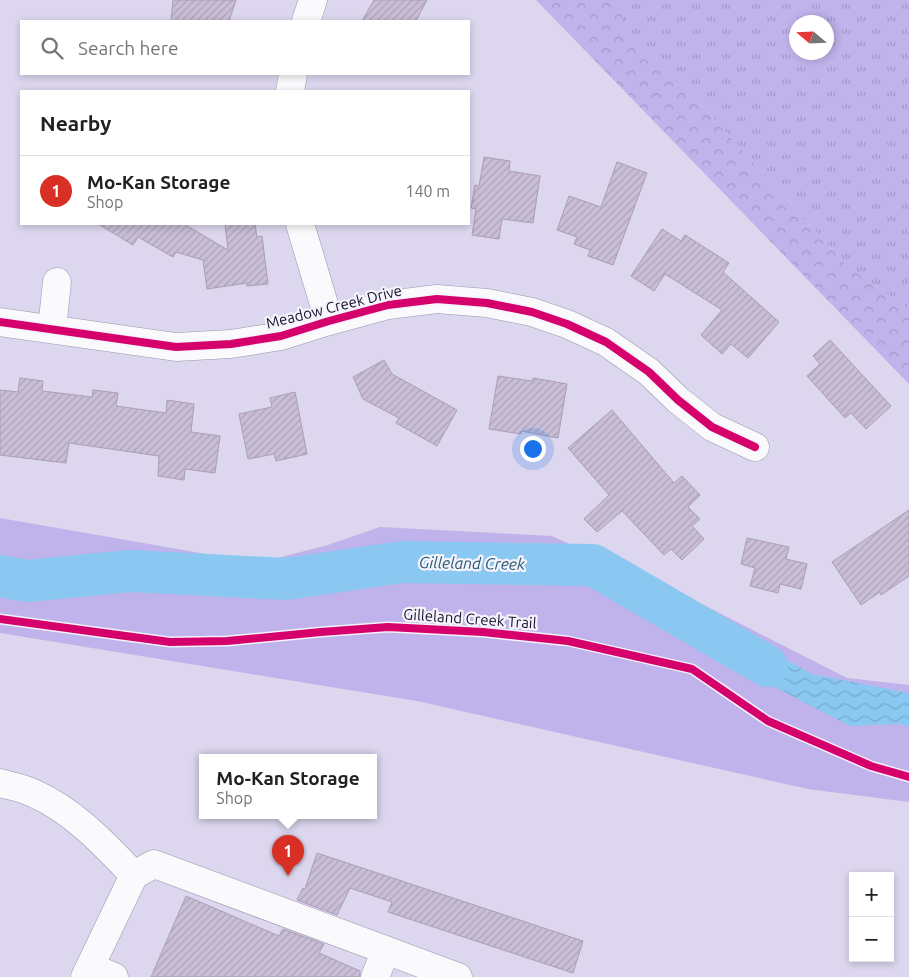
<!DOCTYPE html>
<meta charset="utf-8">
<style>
body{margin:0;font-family:Ubuntu,sans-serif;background:#f2f2f2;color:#202124}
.controls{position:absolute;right:15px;bottom:15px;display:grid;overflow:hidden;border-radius:0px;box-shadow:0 2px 8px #0003}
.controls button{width:45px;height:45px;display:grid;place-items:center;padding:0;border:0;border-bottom:1px solid #e0e0e0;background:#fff;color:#202124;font:25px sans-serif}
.compass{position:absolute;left:789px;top:15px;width:45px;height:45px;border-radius:50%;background:#fff;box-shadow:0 2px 8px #0003;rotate:289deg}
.you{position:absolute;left:532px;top:448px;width:18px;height:18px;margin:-12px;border:4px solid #fff;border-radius:50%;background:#1a73e8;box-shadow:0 0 0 8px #1a73e833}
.badge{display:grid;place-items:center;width:32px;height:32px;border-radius:50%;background:#d93025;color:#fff;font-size:16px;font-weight:700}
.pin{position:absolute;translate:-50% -41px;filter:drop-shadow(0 1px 2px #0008)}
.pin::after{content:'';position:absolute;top:26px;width:18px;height:15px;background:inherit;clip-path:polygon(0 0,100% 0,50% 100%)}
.popup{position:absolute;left:199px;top:754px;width:178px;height:65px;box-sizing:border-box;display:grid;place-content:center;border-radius:0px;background:#fff;filter:drop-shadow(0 1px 4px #0005);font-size:16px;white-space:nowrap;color:#757577}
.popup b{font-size:19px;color:#202124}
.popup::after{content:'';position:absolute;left:50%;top:100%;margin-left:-10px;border:10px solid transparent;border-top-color:#fff}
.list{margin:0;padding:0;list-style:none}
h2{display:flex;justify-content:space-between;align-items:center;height:65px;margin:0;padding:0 20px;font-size:21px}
h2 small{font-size:16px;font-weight:400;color:#757577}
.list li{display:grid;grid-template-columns:32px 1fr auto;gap:15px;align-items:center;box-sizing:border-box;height:70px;padding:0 20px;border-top:1px solid #e0e0e0}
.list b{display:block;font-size:19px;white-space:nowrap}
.list p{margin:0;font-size:16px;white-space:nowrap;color:#757577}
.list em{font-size:16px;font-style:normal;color:#757577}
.icon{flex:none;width:28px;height:28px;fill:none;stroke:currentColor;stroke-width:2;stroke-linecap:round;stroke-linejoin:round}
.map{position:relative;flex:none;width:909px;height:977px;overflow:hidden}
.search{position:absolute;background:#fff;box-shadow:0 2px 8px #0003;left:20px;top:20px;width:450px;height:55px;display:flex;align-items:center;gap:12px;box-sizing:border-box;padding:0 18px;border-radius:0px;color:#757577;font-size:19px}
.panel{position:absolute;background:#fff;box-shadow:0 2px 8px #0003;left:20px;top:90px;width:450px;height:135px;border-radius:0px}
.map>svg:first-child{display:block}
.grass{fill:url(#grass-tufts);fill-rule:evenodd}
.forest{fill:url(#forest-crowns)}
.park{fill:#c0b2ea}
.water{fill:url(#water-waves)}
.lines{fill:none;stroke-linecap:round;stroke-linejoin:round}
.river{stroke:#8ac8f2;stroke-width:42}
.building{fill:url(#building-hatch);stroke:#a99eb5}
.minor-casing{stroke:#9b95ad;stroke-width:29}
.minor{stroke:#faf9fc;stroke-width:28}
.cycleway-casing{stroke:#f5f3fb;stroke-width:11}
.cycleway{stroke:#d6006c;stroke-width:8}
.labels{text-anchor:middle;stroke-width:4.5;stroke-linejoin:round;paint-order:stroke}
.street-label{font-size:15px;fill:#1a122c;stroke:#f5f3fb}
.water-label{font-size:16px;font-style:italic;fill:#285974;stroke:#f5f3fb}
</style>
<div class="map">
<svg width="909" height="977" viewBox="0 0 909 977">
<defs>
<pattern id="grass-tufts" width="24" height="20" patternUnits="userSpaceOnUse" patternTransform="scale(1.25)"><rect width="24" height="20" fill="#c0b2ea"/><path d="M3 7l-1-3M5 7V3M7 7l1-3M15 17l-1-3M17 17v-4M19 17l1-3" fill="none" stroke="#a498c9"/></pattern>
<pattern id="forest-crowns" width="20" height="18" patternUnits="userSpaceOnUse" patternTransform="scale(1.25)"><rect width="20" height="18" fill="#c0b2ea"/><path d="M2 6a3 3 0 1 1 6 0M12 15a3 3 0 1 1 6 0" fill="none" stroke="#a498c9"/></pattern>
<pattern id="water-waves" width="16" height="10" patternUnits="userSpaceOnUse" patternTransform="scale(1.25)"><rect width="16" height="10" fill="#8ac8f2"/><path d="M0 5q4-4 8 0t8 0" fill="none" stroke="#76abd0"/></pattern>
<pattern id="building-hatch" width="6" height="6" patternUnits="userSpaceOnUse" patternTransform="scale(1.25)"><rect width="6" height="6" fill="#c9bed6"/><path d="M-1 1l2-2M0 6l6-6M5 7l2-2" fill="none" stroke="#aca2b8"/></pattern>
</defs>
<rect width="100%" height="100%" fill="#dcd6ee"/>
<path class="grass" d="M620,0H909V309L848,267L676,77L623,30ZM796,22H826V52H796Z"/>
<path class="forest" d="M536,0H620L624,30L676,77L848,267L909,309V384Z"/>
<path class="park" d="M0,518L258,563L328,545L380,527L552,536L696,601L847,678L909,685V802L808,789L417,701L0,633Z"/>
<path class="water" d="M729,628L812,674L909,693V726L897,724L850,726L700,649Z"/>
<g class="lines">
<path class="river" d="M0,576L27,581L130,571L286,579L402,562L593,565L767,666"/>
</g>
<path class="building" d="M173,0H236L229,21H171Z
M374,0H427L416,21H362Z
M484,157L510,161L509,171L540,176L533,223L502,219L499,239L472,235L476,209L471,208L475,185L479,186Z
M617,162L647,173L613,265L588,256L590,250L574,244L577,237L557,230L569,196L601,207Z
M98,224H184L228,250L225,224H255L257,237L262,236L268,284L247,286V283L207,289L203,260L176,252L173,257L138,237L133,245Z
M662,229L681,241L685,235L729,263L723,272L779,322L748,358L731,344L722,354L701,335L722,310L665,274L654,291L631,276Z
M830,340L891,406L866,429L851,413L845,418L807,376L820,364L813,356Z
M384,360L392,374L457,410L437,446L396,423L399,418L363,399L353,377Z
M498,376L532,381L533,378L567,384L558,438L521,431V434L489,429Z
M20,378L43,381L42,391L92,397L93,390L118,393L116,406L166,413L167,400L194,404L191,432L220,436L215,473L185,469L184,480L158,476L159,456L69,443L66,463L0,455V390L18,392Z
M295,392L307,454L276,461L274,454L248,459L239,414L272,407L270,398Z
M612,410L674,483L682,476L700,495L688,507L700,519L692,526L704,539L682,560L671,549L664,555L622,511L597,532L584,519L609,495L568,448Z
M909,510V576L881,595L880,592L861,605L832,562Z
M747,538L789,547L786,559L807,564L801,589L780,584L778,593L750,586L755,568L741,564Z
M317,853L583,941L573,973L388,912L392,902L350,888L337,915L297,900L303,888L305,889Z
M186,896L279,936L283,929L324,944L319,953L360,971V977H151Z"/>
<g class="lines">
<defs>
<path id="minor" d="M306,21L313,0
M290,91L293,74
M300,224L329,321
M0,322L176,347L231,344L281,336L329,321L388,305L437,299L487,303L532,312L567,324L606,342L649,372L678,400L712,427L755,447
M52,329L57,282
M0,783C11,786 23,788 33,793C74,811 104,844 134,875
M90,967L114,977
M85,977L134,875L154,864L458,977
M375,977L386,950"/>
</defs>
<use href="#minor" class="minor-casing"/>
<use href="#minor" class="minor"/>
<defs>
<path id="cycleway" d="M0,322L176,347L231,344L281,336L329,321L388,305L437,299L487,303L532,312L567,324L606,342L649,372L678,400L712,427L755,447
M0,619L170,642L227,641L321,632L388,627L483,632L568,641L692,669L768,721L871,766L909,777"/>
</defs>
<use href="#cycleway" class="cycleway-casing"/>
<use href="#cycleway" class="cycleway"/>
</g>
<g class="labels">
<g class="street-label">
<text transform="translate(334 307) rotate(-14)" y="5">Meadow Creek Drive</text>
<text transform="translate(470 619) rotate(4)" y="5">Gilleland Creek Trail</text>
</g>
<g class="water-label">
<text transform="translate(472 563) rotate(1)" y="6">Gilleland Creek</text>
</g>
</g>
</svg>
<div class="controls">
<button>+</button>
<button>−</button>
</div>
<svg class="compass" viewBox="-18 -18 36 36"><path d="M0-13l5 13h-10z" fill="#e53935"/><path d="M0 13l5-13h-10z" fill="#757577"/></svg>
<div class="you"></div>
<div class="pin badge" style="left:288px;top:876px">1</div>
<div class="popup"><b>Mo-Kan Storage</b>Shop</div>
<div class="search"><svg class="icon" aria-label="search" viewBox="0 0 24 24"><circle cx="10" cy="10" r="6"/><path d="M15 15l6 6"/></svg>Search here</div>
<section class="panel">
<h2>Nearby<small></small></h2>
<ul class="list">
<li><span class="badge">1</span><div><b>Mo-Kan Storage</b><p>Shop</p></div><em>140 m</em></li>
</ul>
</section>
</div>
